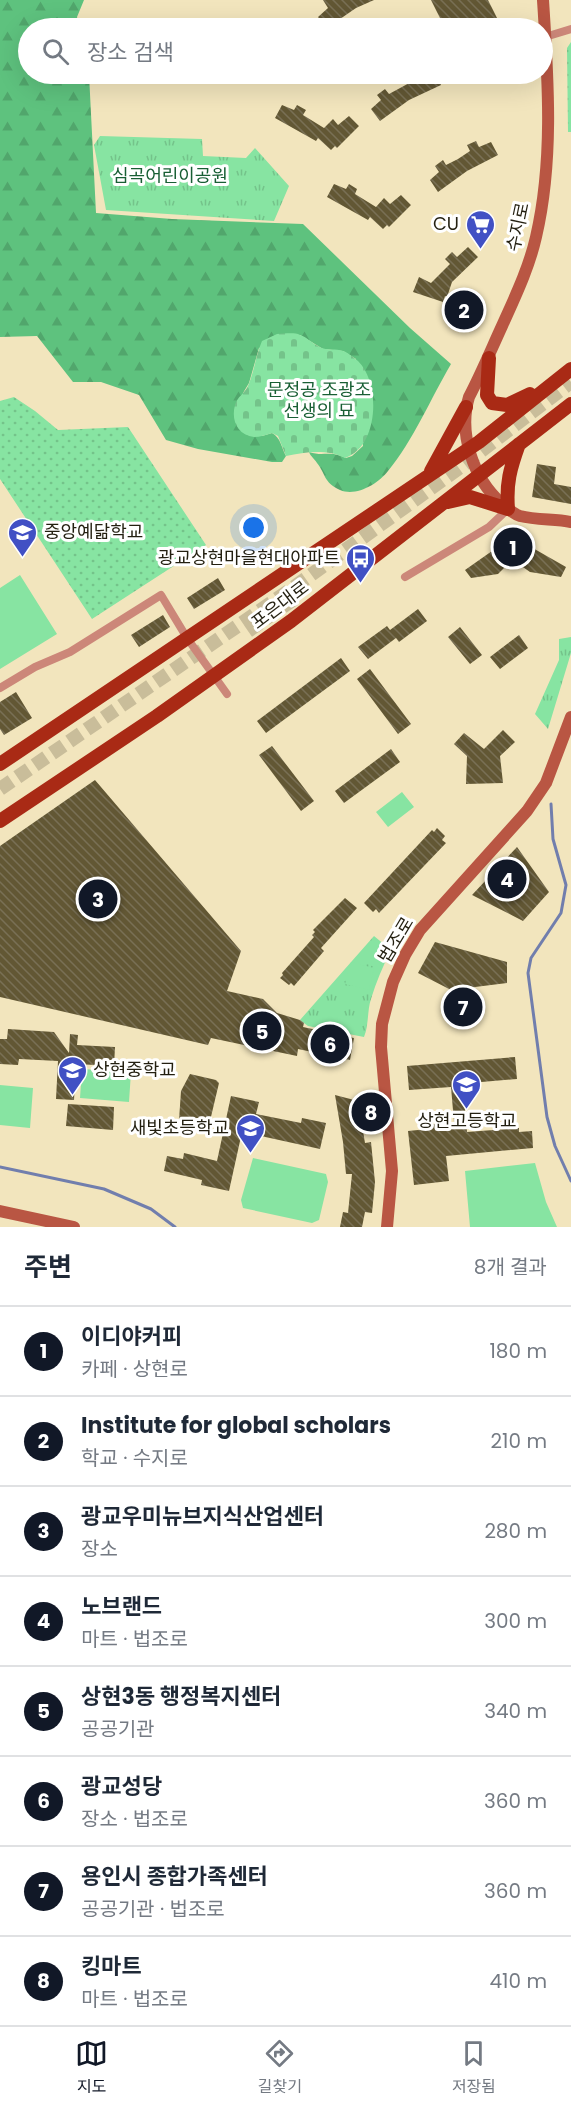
<!DOCTYPE html>
<html lang="ko">
<meta charset="utf-8">
<style>
body{margin:0;font-family:Poppins,"Noto Sans KR",sans-serif;background:#f2f2f3;color:#1f2937}
.you{position:absolute;left:254px;top:528px;width:21px;height:21px;margin:-15px;border:4px solid #fff;border-radius:50%;background:#1a73e8;box-shadow:0 0 0 9px #1a73e833}
.badge{display:grid;place-items:center;width:39px;height:39px;border-radius:50%;background:#111827;color:#fff;font-size:20px;font-weight:700}
.pin{position:absolute;translate:-50% -50%;border:3px solid #fff;box-shadow:0 2px 6px #0006}
.list{margin:0;padding:0;list-style:none}
h2{display:flex;justify-content:space-between;align-items:center;height:78px;margin:0;padding:0 24px;font-size:26px}
h2 small{font-size:20px;font-weight:400;color:#747a83}
.list li{display:grid;grid-template-columns:39px 1fr auto;gap:18px;align-items:center;box-sizing:border-box;height:90px;padding:0 24px;border-top:2px solid #e0e1e3}
.list b{display:block;font-size:22px;white-space:nowrap}
.list p{margin:0;font-size:20px;white-space:nowrap;color:#747a83}
.list em{font-size:20px;font-style:normal;color:#747a83}
.icon{flex:none;width:33px;height:33px;fill:none;stroke:currentColor;stroke-width:2;stroke-linecap:round;stroke-linejoin:round}
.map{position:relative;flex:none;width:571px;height:1227px;overflow:hidden}
.search{position:absolute;background:#fff;box-shadow:0 6px 24px #0002;left:18px;right:18px;top:18px;height:66px;display:flex;align-items:center;gap:15px;box-sizing:border-box;padding:0 21px;border-radius:33px;color:#747a83;font-size:22px}
.sheet{height:798px;background:#fff}
nav{display:flex;justify-content:space-around;align-items:center;box-sizing:border-box;height:84px;border-top:2px solid #e0e1e3;background:#fff;font-size:16px;color:#747a83}
nav a{display:grid;justify-items:center;gap:3px}
nav .on{color:#111827}
.map>svg:first-child{display:block}
.grass{fill:url(#grass-dots)}
.forest{fill:url(#forest-firs)}
.cemetery{fill:url(#cemetery-stones)}
.park{fill:url(#park-tufts)}
.pitch{fill:#87e4a2}
.lines{fill:none;stroke-linecap:round;stroke-linejoin:round}
.stream{stroke:#717ead;stroke-width:3}
.building{fill:url(#building-back-hatch)}
.primary-tunnel{stroke:#c9bd9a;stroke-width:14;stroke-dasharray:14 7;stroke-linecap:butt}
.street{stroke:#cc8779;stroke-width:8}
.secondary{stroke:#b95643;stroke-width:12}
.primary{stroke:#a92a15;stroke-width:14}
.labels{text-anchor:middle;stroke-width:6;stroke-linejoin:round;paint-order:stroke}
.park-label{font-size:18px;fill:#185f34;stroke:#fff}
.poi-label{font-size:18px;fill:#231f10;stroke:#fff;text-anchor:end}
.street-label{font-size:18px;fill:#231f10;stroke:#fff}
</style>
<div class="map">
<svg width="571" height="1227" viewBox="0 0 571 1227">
<defs>
<pattern id="grass-dots" width="8" height="8" patternUnits="userSpaceOnUse" patternTransform="scale(1.5)"><rect width="8" height="8" fill="#87e4a2"/><path d="M2 2h.1M6 6h.1" fill="none" stroke="#74c38a" stroke-width="1.8" stroke-linecap="round"/></pattern>
<pattern id="forest-firs" width="22" height="20" patternUnits="userSpaceOnUse" patternTransform="scale(1.5)"><rect width="22" height="20" fill="#5ec27e"/><path d="M5 1l3.5 6h-7zM16 11l3.5 6h-7z" fill="#51a66c"/></pattern>
<pattern id="cemetery-stones" width="16" height="16" patternUnits="userSpaceOnUse" patternTransform="scale(1.5)"><rect width="16" height="16" fill="#87e4a2"/><path d="M2 7V4a2 2 0 0 1 4 0v3zM10 15v-3a2 2 0 0 1 4 0v3z" fill="#74c38a"/></pattern>
<pattern id="park-tufts" width="24" height="20" patternUnits="userSpaceOnUse" patternTransform="scale(1.5)"><rect width="24" height="20" fill="#87e4a2"/><path d="M3 7l-1-3M5 7V3M7 7l1-3M15 17l-1-3M17 17v-4M19 17l1-3" fill="none" stroke="#74c38a"/></pattern>
<pattern id="building-back-hatch" width="6" height="6" patternUnits="userSpaceOnUse" patternTransform="scale(1.5)"><rect width="6" height="6" fill="#625734"/><path d="M-1 5l2 2M0 0l6 6M5-1l2 2" fill="none" stroke="#797055"/></pattern>
</defs>
<rect width="100%" height="100%" fill="#f2e5bd"/>
<path class="grass" d="M571,42V132H568L567,48Z
M14,397L35,411L58,430L128,427L206,545L92,619L0,479V401Z"/>
<path class="forest" d="M0,0H84L77,17L79,28H28V74H89L96,213L172,219L303,224L410,328L451,364C431,398 413,441 388,471C378,484 356,497 340,490C323,482 326,474 317,463C314,458 311,457 309,452C324,457 328,450 346,458L352,456L363,446L356,359L343,351L323,349L300,335L259,348L249,383L243,393L262,436L272,433C281,438 281,447 286,456L282,462H272L198,449L166,440L139,395L101,382H73L37,336L0,337Z"/>
<path class="cemetery" d="M277,334C284,334 294,332 300,335C307,337 313,344 320,347C327,351 336,348 343,351C347,352 354,358 358,361C381,383 379,447 345,458C327,449 306,452 286,456L278,436L272,433C266,435 260,437 254,437C237,435 231,420 235,405C237,397 245,393 248,386C254,372 256,355 262,341Z"/>
<path class="park" d="M100,136L202,139L203,156L246,158L255,148L289,186L274,221L106,210L94,145Z
M571,637V653L548,729L535,714L559,660V639Z
M374,936L391,950C383,966 376,982 371,999C367,1011 369,1025 364,1037L308,1026L300,1020Z"/>
<path class="pitch" d="M20,575L57,634L0,669V588Z
M402,792L414,807L388,827L376,812Z
M351,962L374,968L369,990L345,984Z
M82,1069L131,1072L129,1102L80,1098Z
M0,1085L33,1088L30,1128L0,1125Z
M253,1158L326,1174L328,1182L319,1220L312,1223L243,1208L241,1200Z
M535,1163L546,1202L557,1227H470L465,1171Z"/>
<g class="lines">
<path class="stream" d="M551,804L553,839L566,885L561,913L531,958L528,973L547,1117L555,1146L571,1181
M0,1167L104,1189L151,1209L175,1227"/>
</g>
<path class="building" d="M323,0H374L356,8L327,28L318,17L328,8Z
M431,0H488L502,28H445Z
M410,74H436L441,85L409,100L380,121L371,109L381,100L377,95L385,89L389,94L413,81Z
M282,105L294,110L297,105L306,110L303,115L324,128L333,119L338,125L349,116L359,126L337,148L335,146L331,150L318,138L316,141L275,118Z
M476,141L479,147L491,142L498,155L467,171L438,192L430,180L439,172L435,166L443,160L446,165L458,159L470,151L467,145Z
M334,184L346,189L349,184L357,189L355,194L376,207L384,198L390,204L401,195L411,205L389,227L387,225L383,229L370,217L368,220L327,197Z
M468,247L478,257L452,282L447,297L445,296L443,302L413,292L419,277L431,283L450,264L445,259L452,252L457,257Z
M537,464L556,467L554,484L571,487V504L532,497Z
M524,543L566,567L561,577L530,572L520,565L506,566L498,574L471,578L465,570L502,544Z
M218,578L225,590L194,609L187,598Z
M418,609L427,621L399,642L396,638L368,659L358,647L387,626L390,630Z
M163,615L170,627L139,647L131,635Z
M460,627L482,655L470,664L448,637Z
M519,635L528,648L500,669L490,657Z
M341,658L350,671L266,733L257,721Z
M370,669L411,724L398,734L357,679Z
M16,692L32,718L4,735L0,729V702Z
M503,730L515,742L500,756L503,783L466,784L467,756L454,744L464,733L484,749Z
M272,746L314,801L301,811L259,755Z
M391,749L400,762L344,803L335,791Z
M95,780L241,951L227,991L263,999L277,1013L300,1020L304,1023L303,1027L354,1038L350,1060L298,1049L297,1056L211,1038L208,1045L0,997V846Z
M437,828L445,836L442,840L446,843L379,913L376,909L373,912L364,903L432,830L434,832Z
M517,847L549,892L523,921L472,895Z
M345,898L357,908L321,948L324,951L294,986L291,983L289,985L280,978L283,975L282,973L314,937L312,935L315,932L313,930Z
M435,942L507,962V983L451,990L418,973Z
M8,1029L54,1032L69,1053L70,1034L78,1035L77,1045L115,1047L114,1066L76,1064L74,1100L56,1099L58,1061L19,1059L18,1065L0,1064V1039H7Z
M515,1057L517,1079L470,1083L471,1088L463,1089L467,1132L519,1128V1132L532,1131L533,1148L446,1156L449,1181L414,1185L408,1131L428,1129L427,1125L454,1122L451,1087L409,1090L407,1066Z
M190,1074L216,1080L219,1083L210,1121L205,1128L181,1123L179,1120L181,1091Z
M335,1095L358,1101L365,1143L371,1142L375,1182L372,1213L365,1212L362,1227H340L343,1212L348,1213L352,1174H346L343,1142Z
M231,1096L259,1102L256,1114L301,1123L302,1118L326,1123L320,1149L242,1132L229,1191L201,1185L202,1180L164,1171L167,1156L183,1159L184,1153L217,1161Z
M68,1104L114,1107L113,1130L66,1126Z"/>
<g class="lines">
<path class="primary-tunnel" d="M248,631L294,599
M0,789L290,590L459,468L571,382"/>
<path class="street" d="M545,37L571,29
M405,577L489,527L508,509
M0,688L35,667L70,652L161,595L187,638L227,694"/>
<path class="secondary" d="M543,0C548,78 554,160 536,237C529,268 515,297 502,326C491,350 481,374 469,397C458,433 473,478 501,503C507,508 513,514 520,516C536,520 555,519 571,522
M0,1211L74,1227
M387,1227L392,1171L381,1047L382,1024L393,982L405,955L420,930L527,811L546,783L571,717"/>
<path class="primary" d="M489,358L487,395L492,403L507,405L530,394
M431,471L466,407
M448,502L470,497L508,509C506,483 510,469 519,444
M0,764L479,442L571,369
M0,821L157,716L291,621L571,404"/>
</g>
<defs>
<symbol id="supermarket-pin" viewBox="-11 -11 22 30"><path d="M0 17L-7.5 6A9.5 9.5 0 1 1 7.5 6Z" fill="#4150c4" stroke="#fff"/><path d="M-6-5.5h2.5l.6 2H6L4.5 2H-2.5L-4.4-4H-6ZM-1.5 3.2a1.3 1.3 0 1 0 .1 0ZM3 3.2a1.3 1.3 0 1 0 .1 0Z" fill="#fff"/></symbol>
<symbol id="school-pin" viewBox="-11 -11 22 30"><path d="M0 17L-7.5 6A9.5 9.5 0 1 1 7.5 6Z" fill="#4150c4" stroke="#fff"/><path d="M0-5L7-2L0 1L-7-2ZM-4 1L0 2.5L4 1V4Q0 6-4 4Z" fill="#fff"/></symbol>
<symbol id="bus-pin" viewBox="-11 -11 22 30"><path d="M0 17L-7.5 6A9.5 9.5 0 1 1 7.5 6Z" fill="#4150c4" stroke="#fff"/><path d="M-5-6H5V4H4V6H2V4H-2V6H-4V4H-5ZM-3.5-4V0h7V-4ZM-3.5 1.2v1.5H-2V1.2ZM2 1.2v1.5H3.5V1.2Z" fill="#fff"/></symbol>
</defs>
<g fill-rule="evenodd">
<use href="#supermarket-pin" x="464" y="208" width="33" height="45"/>
<use href="#school-pin" x="6" y="516" width="33" height="45"/>
<use href="#bus-pin" x="344" y="542" width="33" height="45"/>
<use href="#school-pin" x="56" y="1054" width="33" height="45"/>
<use href="#school-pin" x="450" y="1068" width="33" height="45"/>
<use href="#school-pin" x="234" y="1112" width="33" height="45"/>
</g>
<g class="labels">
<g class="park-label">
<text x="170" y="182">심곡어린이공원</text>
<text x="319" y="396">문정공 조광조<tspan x="319" dy="21">선생의 묘</tspan></text>
</g>
<g class="poi-label">
<text x="459" y="230">CU</text>
<text x="44" y="538" text-anchor="start">중앙예닮학교</text>
<text x="340" y="564">광교상현마을현대아파트</text>
<text x="93" y="1076" text-anchor="start">상현중학교</text>
<text x="467" y="1127" text-anchor="middle">상현고등학교</text>
<text x="229" y="1134">새빛초등학교</text>
</g>
<g class="street-label">
<text transform="translate(518 227) rotate(-78)" y="6">수지로</text>
<text transform="translate(280 605) rotate(-37)" y="6">포은대로</text>
<text transform="translate(396 940) rotate(-59)" y="6">법조로</text>
</g>
</g>
</svg>
<div class="you"></div>
<div class="pin badge" style="left:513px;top:547px">1</div>
<div class="pin badge" style="left:464px;top:310px">2</div>
<div class="pin badge" style="left:98px;top:899px">3</div>
<div class="pin badge" style="left:507px;top:879px">4</div>
<div class="pin badge" style="left:262px;top:1031px">5</div>
<div class="pin badge" style="left:330px;top:1044px">6</div>
<div class="pin badge" style="left:463px;top:1007px">7</div>
<div class="pin badge" style="left:371px;top:1112px">8</div>
<div class="search"><svg class="icon" aria-label="search" viewBox="0 0 24 24"><circle cx="10" cy="10" r="6"/><path d="M15 15l6 6"/></svg>장소 검색</div>
</div>
<section class="sheet">
<h2>주변<small>8개 결과</small></h2>
<ul class="list">
<li><span class="badge">1</span><div><b>이디야커피</b><p>카페 · 상현로</p></div><em>180 m</em></li>
<li><span class="badge">2</span><div><b>Institute for global scholars</b><p>학교 · 수지로</p></div><em>210 m</em></li>
<li><span class="badge">3</span><div><b>광교우미뉴브지식산업센터</b><p>장소</p></div><em>280 m</em></li>
<li><span class="badge">4</span><div><b>노브랜드</b><p>마트 · 법조로</p></div><em>300 m</em></li>
<li><span class="badge">5</span><div><b>상현3동 행정복지센터</b><p>공공기관</p></div><em>340 m</em></li>
<li><span class="badge">6</span><div><b>광교성당</b><p>장소 · 법조로</p></div><em>360 m</em></li>
<li><span class="badge">7</span><div><b>용인시 종합가족센터</b><p>공공기관 · 법조로</p></div><em>360 m</em></li>
<li><span class="badge">8</span><div><b>킹마트</b><p>마트 · 법조로</p></div><em>410 m</em></li>
</ul>
</section>
<nav>
<a class="on"><svg class="icon" aria-label="map" viewBox="0 0 24 24"><path d="M3 6l6-2 6 2 6-2v14l-6 2-6-2-6 2zM9 4v14M15 6v14"/></svg>지도</a>
<a><svg class="icon" aria-label="directions" viewBox="0 0 24 24"><path d="M12 3l9 9-9 9-9-9zM9 14v-3h6M13 9l2 2-2 2"/></svg>길찾기</a>
<a><svg class="icon" aria-label="saved" viewBox="0 0 24 24"><path d="M7 4h10v16l-5-4-5 4z"/></svg>저장됨</a>
</nav>
